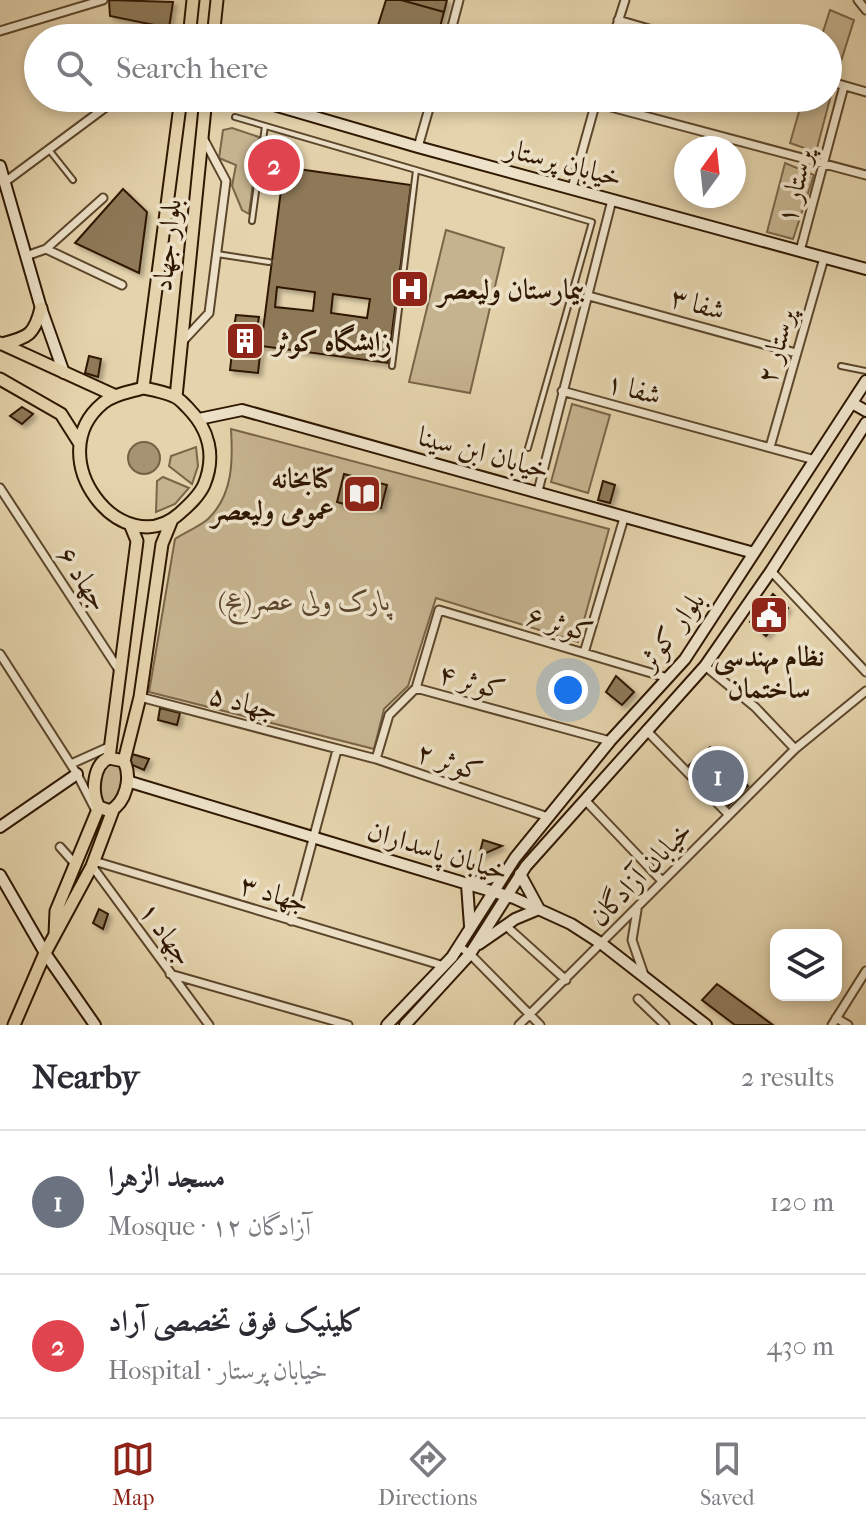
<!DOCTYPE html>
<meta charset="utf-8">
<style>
body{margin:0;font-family:"IM FELL French Canon",Amiri,serif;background:#f7f7f7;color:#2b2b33}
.controls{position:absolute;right:24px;bottom:24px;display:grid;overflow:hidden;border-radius:16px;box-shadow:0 4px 12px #0003}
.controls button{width:72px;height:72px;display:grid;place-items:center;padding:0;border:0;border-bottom:2px solid #e1e1e2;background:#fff;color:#2b2b33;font:40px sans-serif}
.compass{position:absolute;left:674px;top:136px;width:72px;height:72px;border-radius:50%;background:#fff;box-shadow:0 4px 12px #0003;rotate:15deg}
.you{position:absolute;left:568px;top:690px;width:28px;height:28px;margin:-20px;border:6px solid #fff;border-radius:50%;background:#1a73e8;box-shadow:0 0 0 12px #1a73e833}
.badge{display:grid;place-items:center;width:52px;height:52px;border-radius:50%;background:#8f2418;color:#fff;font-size:26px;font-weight:700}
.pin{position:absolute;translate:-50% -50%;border:4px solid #fff;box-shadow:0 2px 8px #0006}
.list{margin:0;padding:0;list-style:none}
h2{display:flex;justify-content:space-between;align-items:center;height:104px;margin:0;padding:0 32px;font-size:34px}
h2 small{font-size:26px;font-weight:400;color:#7c7c81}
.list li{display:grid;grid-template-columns:52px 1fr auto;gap:24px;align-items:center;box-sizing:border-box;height:144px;padding:0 32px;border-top:2px solid #e1e1e2}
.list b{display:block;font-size:30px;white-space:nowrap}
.list p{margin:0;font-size:26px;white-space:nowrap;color:#7c7c81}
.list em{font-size:26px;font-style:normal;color:#7c7c81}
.icon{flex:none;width:44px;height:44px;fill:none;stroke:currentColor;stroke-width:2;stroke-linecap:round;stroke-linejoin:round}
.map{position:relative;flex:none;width:866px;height:1025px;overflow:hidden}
.search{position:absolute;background:#fff;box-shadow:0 4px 12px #0003;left:24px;right:24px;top:24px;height:88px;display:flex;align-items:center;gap:20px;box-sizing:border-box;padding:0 28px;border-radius:44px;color:#7c7c81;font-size:30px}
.sheet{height:392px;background:#fff}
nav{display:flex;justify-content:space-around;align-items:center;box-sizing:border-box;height:112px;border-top:2px solid #e1e1e2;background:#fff;font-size:22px;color:#7c7c81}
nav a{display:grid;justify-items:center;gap:4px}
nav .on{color:#8f2418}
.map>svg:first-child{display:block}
.green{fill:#c5b38f;stroke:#7a6548;stroke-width:2}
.water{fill:#a69372;stroke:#766144;stroke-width:2}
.building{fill:#8d7959;stroke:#2f1700;stroke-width:2;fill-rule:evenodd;filter:url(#shadow)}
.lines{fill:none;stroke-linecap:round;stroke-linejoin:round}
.lane-casing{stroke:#5c462b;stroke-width:8}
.street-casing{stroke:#5c462b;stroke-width:11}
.secondary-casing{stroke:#2f1700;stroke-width:14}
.primary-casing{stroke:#2f1700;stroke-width:15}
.lane{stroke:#ede2c9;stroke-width:4}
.street{stroke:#ede2c9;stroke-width:7}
.secondary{stroke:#ede2c9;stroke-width:10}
.primary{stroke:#e4d3ac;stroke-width:11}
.labels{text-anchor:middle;stroke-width:7;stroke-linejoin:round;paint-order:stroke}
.street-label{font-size:28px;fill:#2f1700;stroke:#ede2c9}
.poi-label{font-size:28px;font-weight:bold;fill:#2f1700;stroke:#ede2c9;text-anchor:start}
.park-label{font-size:28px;font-style:italic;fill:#5c462b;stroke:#ede2c9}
</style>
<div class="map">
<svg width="866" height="1025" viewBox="0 0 866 1025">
<defs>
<filter id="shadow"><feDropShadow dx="3.5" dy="3.5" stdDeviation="2" flood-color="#0004"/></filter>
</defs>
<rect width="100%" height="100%" fill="#e4d3ac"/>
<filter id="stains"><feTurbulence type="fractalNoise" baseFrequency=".0025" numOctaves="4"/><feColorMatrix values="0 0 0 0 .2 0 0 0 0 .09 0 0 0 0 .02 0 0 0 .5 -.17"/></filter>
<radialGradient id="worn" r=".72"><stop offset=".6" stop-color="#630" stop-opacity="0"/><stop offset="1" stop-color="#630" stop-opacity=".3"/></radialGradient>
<path class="green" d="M830,10L854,20L837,74L828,72V38H821Z
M828,94L831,95L816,152L790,143L803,98H828Z
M232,128L259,137L249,214L242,210L232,186L236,165L219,158L223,130Z
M785,163L814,175L793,239L767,232Z
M446,230L504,248L470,393L409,382Z
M572,404L610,415L588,493L551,482Z
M231,429L609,529L578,642L436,598L408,686L384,709L374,749L149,692L175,539C185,532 199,527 208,519C233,495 233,461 231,429Z
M196,447L198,466L192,484L169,466L171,456Z
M163,477L189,488L175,504L156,512L157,481Z
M105,760L125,767L120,801L103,808L96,790Z"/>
<path class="water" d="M128 458a16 16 0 1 1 32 0a16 16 0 1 1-32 0Z"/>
<path class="building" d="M109,0L173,2L169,28L110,16Z
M386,0H401L444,12L437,38H374Z
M401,0H447L444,12Z
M267,142L286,145L281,187L263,184Z
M284,167L411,185L388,363L261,346ZM277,287L315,292L313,311L275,307ZM333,294L370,299L367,318L331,313Z
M123,189L147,212L139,273L75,243Z
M236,315L259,317L256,335L262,337L258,373L230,370L232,352L227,348L229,334L233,333Z
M89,356L101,359L98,377L85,373Z
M22,407L33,414L22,424L10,416Z
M344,474L387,485L381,508L355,507L337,502Z
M603,481L615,485L610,503L598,500Z
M773,594L788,608L766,636L750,622Z
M616,676L634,692L622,705L606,692Z
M160,708L180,713L177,725L158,720Z
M710,747L748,786L727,807L688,766Z
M132,754L149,759L144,770L130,764Z
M483,840L502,846L479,856Z
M99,909L108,914L103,929L93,923Z
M717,984L773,1025H735L702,1000Z"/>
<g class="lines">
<defs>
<path id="lane" d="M235,117L416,170L392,366
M50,151L73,180
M416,170L592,222L528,448
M252,221L265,126
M217,254L269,262
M841,366L866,371"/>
<path id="street" d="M858,0L866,10
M618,20L680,38
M0,31L103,0
M449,38L459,0
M613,38L625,0
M828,81L866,92
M419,98L431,102
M596,103L866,175
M418,147L432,98
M5,182L118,98
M572,188L597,98
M46,249L122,285
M800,251L844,86
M26,256L46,249L103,198
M589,296L796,353
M182,342L209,313L226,181L202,136
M562,391L815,460
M770,447L824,258
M0,488L119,670
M538,491L612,200
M771,571L866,672
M584,653L624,518
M0,654L77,774L95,809
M705,666L755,707L795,749
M416,688L610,741
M140,697L376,759L548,817
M646,730L728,814
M376,759L389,715L416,688L439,610L668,678
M71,764L111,746
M585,800L662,881
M60,847L76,865
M94,861L444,966
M92,866L209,1025
M637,910L632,940L644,975
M291,921L337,750
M505,925L566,980
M460,947L470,954L540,1025
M170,974L348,1025
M638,999L665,1025
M836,1018L848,1025
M519,1025L795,749L866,691
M832,1025L866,971"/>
<path id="secondary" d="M250,98L418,147L866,269
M0,166L41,308L64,373
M852,403L866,411
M199,419L242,410L754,553
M127,781L514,898L571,924L602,944L706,1025
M0,827L77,774
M0,875L45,953L95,1025
M470,926L467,885L505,873
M479,944L515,919L539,909L520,874
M387,1025L452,957L515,858L610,741L685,659L866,381
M405,1025L470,954L526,866L705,666L771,571L866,423"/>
<path id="primary" d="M189,38L193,0
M213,38L217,0
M0,343L116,396
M2,344C28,337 34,336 41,308
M0,379L61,414L80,444
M143,388C153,390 164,392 173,396C179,398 183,403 187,407C209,429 216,456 204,485C199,496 189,505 180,513C123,565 38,457 103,403C114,394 130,392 143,388Z
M143,388L181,98
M176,397L206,98
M109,758L137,541L130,524
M109,758L124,761C132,778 126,802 110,811L99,807C91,793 93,764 109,758Z
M124,761L140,697L162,544L171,522
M55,934L56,911L99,807
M14,1025L45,953L92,866L113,810"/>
</defs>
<use href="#lane" class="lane-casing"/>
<use href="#street" class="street-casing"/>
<use href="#secondary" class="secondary-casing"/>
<use href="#primary" class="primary-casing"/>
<use href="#lane" class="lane"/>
<use href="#street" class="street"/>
<use href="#secondary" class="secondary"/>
<use href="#primary" class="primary"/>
</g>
<defs>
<symbol id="hospital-square" viewBox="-11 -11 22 22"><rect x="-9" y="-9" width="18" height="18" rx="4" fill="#8f2418" stroke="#ede2c9"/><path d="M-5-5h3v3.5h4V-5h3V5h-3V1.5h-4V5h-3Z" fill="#fff"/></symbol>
<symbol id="building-square" viewBox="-11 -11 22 22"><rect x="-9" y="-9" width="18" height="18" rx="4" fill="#8f2418" stroke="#ede2c9"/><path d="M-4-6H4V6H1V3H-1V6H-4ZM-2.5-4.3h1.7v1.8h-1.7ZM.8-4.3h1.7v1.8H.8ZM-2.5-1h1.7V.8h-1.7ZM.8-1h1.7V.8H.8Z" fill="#fff"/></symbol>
<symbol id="library-square" viewBox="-11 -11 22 22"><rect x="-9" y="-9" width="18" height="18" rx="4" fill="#8f2418" stroke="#ede2c9"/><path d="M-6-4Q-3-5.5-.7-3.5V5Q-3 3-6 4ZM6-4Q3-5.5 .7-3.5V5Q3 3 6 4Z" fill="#fff"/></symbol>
<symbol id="civic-square" viewBox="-11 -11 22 22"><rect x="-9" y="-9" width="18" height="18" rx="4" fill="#8f2418" stroke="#ede2c9"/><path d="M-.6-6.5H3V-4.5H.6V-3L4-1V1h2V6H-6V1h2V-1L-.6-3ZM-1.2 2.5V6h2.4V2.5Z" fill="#fff"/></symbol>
</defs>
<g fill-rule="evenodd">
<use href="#hospital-square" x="388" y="267" width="44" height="44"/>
<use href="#building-square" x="223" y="319" width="44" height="44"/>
<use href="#library-square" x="340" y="472" width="44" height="44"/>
<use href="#civic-square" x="747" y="593" width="44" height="44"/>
</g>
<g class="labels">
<g class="street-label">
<text transform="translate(564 162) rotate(15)" y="10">خیابان پرستار</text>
<text transform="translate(794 186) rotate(-76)" y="10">پرستار ۱</text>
<text transform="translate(166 245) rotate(-84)" y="10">بلوار جهاد</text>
<text transform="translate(698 303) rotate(16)" y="10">شفا ۳</text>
<text transform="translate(775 346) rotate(-74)" y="10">پرستار ۲</text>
<text transform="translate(634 388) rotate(15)" y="10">شفا ۱</text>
<text transform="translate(484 452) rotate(15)" y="10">خیابان ابن سینا</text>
<text transform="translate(84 578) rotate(57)" y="10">جهاد ۶</text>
<text transform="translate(560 623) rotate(17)" y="10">کوثر ۶</text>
<text transform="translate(671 630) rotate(-53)" y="10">بلوار کوثر</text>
<text transform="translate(472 681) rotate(16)" y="10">کوثر ۴</text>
<text transform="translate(244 702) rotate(15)" y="10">جهاد ۵</text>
<text transform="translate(450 761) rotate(19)" y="10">کوثر ۲</text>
<text transform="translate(438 850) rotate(17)" y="10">خیابان پاسداران</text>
<text transform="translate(640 873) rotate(-46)" y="10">خیابان آزادگان</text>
<text transform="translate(275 893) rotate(17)" y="10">جهاد ۳</text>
<text transform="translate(167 933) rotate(54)" y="10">جهاد ۱</text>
</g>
<g class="poi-label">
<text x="438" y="299">بیمارستان ولیعصر</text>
<text x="273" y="351">زایشگاه کوثر</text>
<text x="334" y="488" text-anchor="end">کتابخانه<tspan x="334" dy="32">عمومی ولیعصر</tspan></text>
<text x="769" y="666" text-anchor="middle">نظام مهندسی<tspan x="769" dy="32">ساختمان</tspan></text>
</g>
<g class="park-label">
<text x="304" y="610">پارک ولی عصر(عج)</text>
</g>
</g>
<rect width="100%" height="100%" filter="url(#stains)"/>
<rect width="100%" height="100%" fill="url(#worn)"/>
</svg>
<div class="controls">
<button><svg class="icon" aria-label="layers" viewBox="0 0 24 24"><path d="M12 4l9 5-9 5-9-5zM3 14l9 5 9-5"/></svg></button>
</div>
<svg class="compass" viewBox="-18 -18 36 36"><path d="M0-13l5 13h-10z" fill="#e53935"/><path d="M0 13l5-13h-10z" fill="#7c7c81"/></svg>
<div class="you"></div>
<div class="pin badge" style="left:718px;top:776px;background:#6b7280">1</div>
<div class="pin badge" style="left:274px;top:165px;background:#e0444e">2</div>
<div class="search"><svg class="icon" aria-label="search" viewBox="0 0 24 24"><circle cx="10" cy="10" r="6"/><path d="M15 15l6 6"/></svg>Search here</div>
</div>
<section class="sheet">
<h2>Nearby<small>2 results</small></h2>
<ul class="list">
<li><span class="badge" style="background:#6b7280">1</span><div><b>مسجد الزهرا</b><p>Mosque · آزادگان ۱۲</p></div><em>120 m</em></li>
<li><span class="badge" style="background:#e0444e">2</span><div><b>کلینیک فوق تخصصی آراد</b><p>Hospital · خیابان پرستار</p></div><em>430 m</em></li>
</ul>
</section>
<nav>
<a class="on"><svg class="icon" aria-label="map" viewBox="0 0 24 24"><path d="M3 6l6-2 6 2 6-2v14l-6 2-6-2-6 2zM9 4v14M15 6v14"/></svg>Map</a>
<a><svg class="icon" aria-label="directions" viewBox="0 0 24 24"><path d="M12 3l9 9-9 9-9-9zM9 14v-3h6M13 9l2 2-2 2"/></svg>Directions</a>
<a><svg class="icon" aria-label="saved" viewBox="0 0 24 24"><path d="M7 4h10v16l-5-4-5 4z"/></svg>Saved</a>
</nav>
